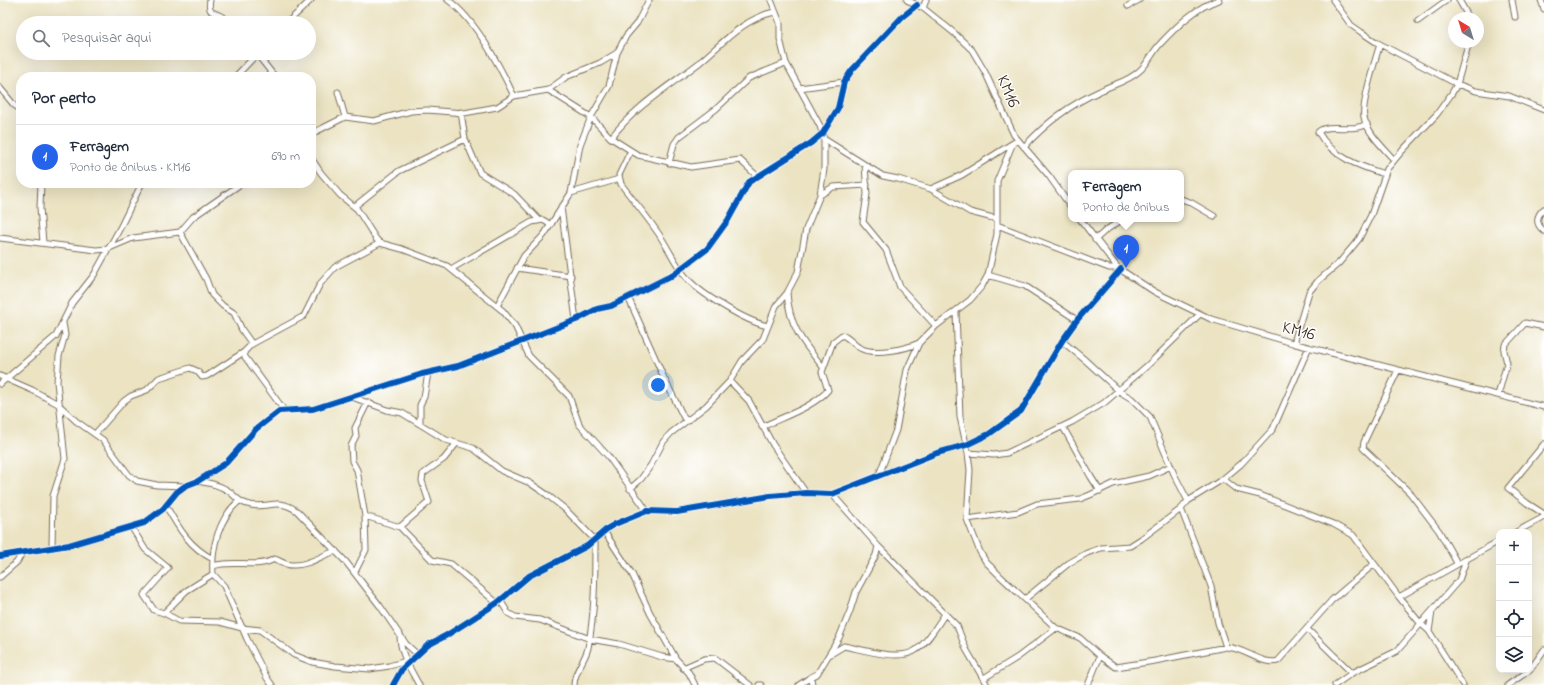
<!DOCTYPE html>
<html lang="pt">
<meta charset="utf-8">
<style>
body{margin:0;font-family:"Indie Flower",sans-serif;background:#f2f2f3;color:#1f2937}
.controls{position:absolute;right:12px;bottom:12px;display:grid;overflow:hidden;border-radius:8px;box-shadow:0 4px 16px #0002}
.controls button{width:36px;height:36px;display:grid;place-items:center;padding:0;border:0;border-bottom:1px solid #e0e1e3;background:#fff;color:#1f2937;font:20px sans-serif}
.compass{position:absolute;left:1448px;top:12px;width:36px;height:36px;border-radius:50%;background:#fff;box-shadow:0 4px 16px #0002;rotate:322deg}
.you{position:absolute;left:658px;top:385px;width:14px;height:14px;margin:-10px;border:3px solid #fff;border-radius:50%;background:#1a73e8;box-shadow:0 0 0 6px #1a73e833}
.badge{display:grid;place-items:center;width:26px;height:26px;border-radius:50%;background:#2563eb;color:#fff;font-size:13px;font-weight:700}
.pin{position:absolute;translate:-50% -33px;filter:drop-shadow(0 1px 2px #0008)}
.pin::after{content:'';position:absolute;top:21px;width:14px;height:12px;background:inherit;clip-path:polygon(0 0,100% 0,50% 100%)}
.popup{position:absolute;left:1068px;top:170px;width:116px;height:52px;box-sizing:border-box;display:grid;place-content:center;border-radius:8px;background:#fff;filter:drop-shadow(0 1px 3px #0005);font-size:13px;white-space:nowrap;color:#747a83}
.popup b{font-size:15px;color:#1f2937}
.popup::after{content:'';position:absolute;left:50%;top:100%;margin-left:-8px;border:8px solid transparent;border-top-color:#fff}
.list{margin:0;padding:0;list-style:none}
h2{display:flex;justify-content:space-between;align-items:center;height:52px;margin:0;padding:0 16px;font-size:17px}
h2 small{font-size:13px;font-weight:400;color:#747a83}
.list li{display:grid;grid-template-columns:26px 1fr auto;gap:12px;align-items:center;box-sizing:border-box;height:64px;padding:0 16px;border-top:1px solid #e0e1e3}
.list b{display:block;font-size:15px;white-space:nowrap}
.list p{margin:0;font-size:13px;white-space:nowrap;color:#747a83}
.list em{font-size:13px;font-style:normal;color:#747a83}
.icon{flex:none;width:22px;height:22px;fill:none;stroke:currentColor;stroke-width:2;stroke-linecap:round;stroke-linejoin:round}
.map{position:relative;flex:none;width:1544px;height:685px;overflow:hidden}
.search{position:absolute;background:#fff;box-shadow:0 4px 16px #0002;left:16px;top:16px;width:300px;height:44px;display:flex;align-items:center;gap:10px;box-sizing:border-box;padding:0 14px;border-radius:22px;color:#747a83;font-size:15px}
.panel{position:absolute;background:#fff;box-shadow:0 4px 16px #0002;left:16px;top:72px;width:300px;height:116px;border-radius:16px}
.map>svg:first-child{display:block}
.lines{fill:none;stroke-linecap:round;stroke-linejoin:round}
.minor-casing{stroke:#796b57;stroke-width:7}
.minor{stroke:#fff;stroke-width:5}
.cycleway-casing{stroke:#fff;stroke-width:8}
.cycleway{stroke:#0057b8;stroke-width:6}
.labels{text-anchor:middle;stroke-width:3;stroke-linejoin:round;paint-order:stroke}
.street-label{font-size:18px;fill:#3b2a1e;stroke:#fff}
</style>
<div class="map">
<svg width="1544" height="685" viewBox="0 0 1544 685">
<rect width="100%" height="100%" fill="#fff"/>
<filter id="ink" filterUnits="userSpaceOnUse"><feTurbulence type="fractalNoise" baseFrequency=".025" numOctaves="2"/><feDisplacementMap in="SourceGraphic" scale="8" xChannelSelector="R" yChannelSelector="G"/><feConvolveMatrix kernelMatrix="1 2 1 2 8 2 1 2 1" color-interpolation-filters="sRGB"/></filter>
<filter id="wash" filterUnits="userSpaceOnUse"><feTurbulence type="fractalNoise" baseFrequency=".012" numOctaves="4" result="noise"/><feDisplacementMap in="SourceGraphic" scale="16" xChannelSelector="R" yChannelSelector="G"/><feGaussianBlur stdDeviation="0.9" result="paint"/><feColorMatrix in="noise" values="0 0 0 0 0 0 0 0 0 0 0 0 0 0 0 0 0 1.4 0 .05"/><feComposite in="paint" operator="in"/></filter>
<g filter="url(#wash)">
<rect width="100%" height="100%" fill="#ebe3c2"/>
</g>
<g filter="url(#ink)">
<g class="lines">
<defs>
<path id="minor" d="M210,0C206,19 221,9 228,23
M448,0C476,20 499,65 514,96
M907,0L923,8L953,32L972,50L985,72L1014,135L1049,176L1071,207
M1333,0L1351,25L1361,32L1376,42L1457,84L1476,91L1509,96L1544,110
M1459,0L1469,18
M1512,0L1515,17
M1541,0L1544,9
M1128,6L1139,0
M923,8L926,0
M1418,21L1447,0
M287,23L311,0
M1380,44C1376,57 1361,105 1364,117C1367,133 1384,148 1394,160
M256,53L275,77
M235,77L258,53
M0,88L14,105L21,110
M799,88L844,82
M548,90L591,117L611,138L638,155L691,167L740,160L757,176
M338,92L345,117
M461,112L465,139L480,173L514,194L539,220
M1367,124C1352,133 1329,122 1318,132C1332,157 1359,166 1384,174
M311,134L345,117L374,121L411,111L427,110L464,113L497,107L514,96L548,90L566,77L600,63L617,53
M611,138C634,107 668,87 699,63C723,43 743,19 774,12
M824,139L883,176L898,179L931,189L970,212L997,219
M1024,147C1045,124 1071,104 1100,91C1113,84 1127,82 1138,72C1148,65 1152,52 1161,43C1176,27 1197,6 1219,0
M630,152L619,175L621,184C632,199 645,214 656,230C667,245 674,262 685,276C698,293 747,322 768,326
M311,158L321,173L340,195L357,209L376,239L380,243L402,249L447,266L503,311L515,326L529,356L569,396L579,424L608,456L647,511
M669,163L674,144L679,137L716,109L749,78L786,63
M865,165L867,194L863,222L886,250L900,287L936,326
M41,183L40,208L43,242
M931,189L962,175L1013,143
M571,193L619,179
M820,195L833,187L867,185
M1181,199L1190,202L1214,216
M355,206L399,171L465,139
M561,207L576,320
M1544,209C1536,216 1535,224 1544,231
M1080,219L1118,268L1155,292L1211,319L1296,344L1544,407
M997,225L1109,268H1118
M180,232L206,279L212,295L223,306L234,313L242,330L252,344
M0,238L96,250L107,249L133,238L180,232L193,217L242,183
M1095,240L1106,230L1123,219
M517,268L571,276
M451,269L532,222L543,220L551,225
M988,275L1025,286L1077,320
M787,293C789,326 803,343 823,367
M628,297L664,378L684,418L687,421
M497,306L524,256L544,235L571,193L580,145L591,117L609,86L617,53L626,36L637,23L649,0
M956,312L960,417L968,453L970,470L967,519L980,552L986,562L1000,576L1056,628L1080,638L1100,656L1116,667L1155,661L1226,647C1243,647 1263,666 1278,661L1332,600L1374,564
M1062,341L1085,360L1119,391L1132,399L1150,417L1174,474L1188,501
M1296,344L1295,339L1309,292L1318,281L1339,263L1359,239L1371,215L1387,169L1402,151L1437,114L1452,93L1457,84L1469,42
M1398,370L1364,442L1363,448L1410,493L1439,531L1457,563
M0,376L32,390L58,404L76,421L103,440L129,475L137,481L157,485L185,486
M730,381L749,401L773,445L806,493
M0,384L56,336L72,303L94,275L120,228L142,183
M1498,395L1507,363L1504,351L1505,345L1525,323L1544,327
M352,397L387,410L402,413L446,440L473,448L502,471L530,483L546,494L565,509L595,540C595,576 595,612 588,648C585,661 574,671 574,685
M284,410L245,357L244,352L252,344L304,316L320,284L335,267L380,243
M420,424V405L424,397L428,373
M762,427C782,417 814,407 828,390L822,372L833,342L842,335C850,338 854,346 862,349C876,355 906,349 919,343
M1063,427L1091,477L1100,491
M95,434L124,401L131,396L147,390L159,378L190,368L197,371L202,377L207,376L244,352
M1544,444L1508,488L1527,503L1544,514
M968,453L994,455L1007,453L1072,422L1104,403L1148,365L1200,314
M879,475L896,430L907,370L919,343L936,326L970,300L982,286L988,275L997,234V181L1013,143L1018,141
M1223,479L1236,489L1260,495L1333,524L1353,535L1399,597L1420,623L1429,631L1463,685
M198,481C209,483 221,485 230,492C236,497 239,502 247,504C266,511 276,496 297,511L346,562L380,606L406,644L417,654
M630,489L641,479L651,465L663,442L671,433L706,406L730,381L742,361L763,339L776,306L787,293L798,272L806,229L820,195L824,169V139L820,126L786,63L780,39V23L771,0
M239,501C219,518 211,548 213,574L224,586L247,639L267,678L272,685
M166,506C178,527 189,547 213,559
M1181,509L1211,586L1218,623L1226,647
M365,516L400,527L432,560L451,564L497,603
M967,519L1018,512L1037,504L1080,499L1090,495L1113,484L1149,476L1171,466
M400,527L429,502L422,481L423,474L444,459L456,444
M132,528L145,549L168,568L144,595L154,610L164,613L179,621L220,622L242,628L260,630L294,655L312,662L335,666L370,669L389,666L406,661
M604,531L632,574L650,613L676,659L689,673L695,685
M1516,532L1544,517
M878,546L957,626L966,649L987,685
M52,548L53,496L65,459L57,382L59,356L65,335L63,323
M0,556L69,545L144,523L163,509L177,492L185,486L198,481L226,463L256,429L279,411L313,409L422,374L458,366L576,320L597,309L611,306L671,276L707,249L728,220L749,182L811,143L823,133L838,108L844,82L852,70L902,17L917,5
M213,566C231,559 259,569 274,559C281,560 284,566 294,565C310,565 322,555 336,551
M355,572L366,550L365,516L357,470L352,461L351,446L356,436L355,428L368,402
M0,577L17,562L22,553
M1399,597L1499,541
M1025,599L1069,563L1087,553L1101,548L1130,546L1141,539L1181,509L1188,501L1223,479L1241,464L1273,429L1309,347
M500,600L508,613L515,617L540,620L590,639L619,644L662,657L676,659
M164,613L186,591L213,574
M1307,629L1352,673
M1429,631L1432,612
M400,636C400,654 411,670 419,685
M829,655L844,646C861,649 900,662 916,650C928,642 937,625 945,614
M683,668L704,659L715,658L750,685
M984,678L1018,657L1056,628
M393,685L402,669L428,645L447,635L497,603L529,576L587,546L608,528L615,524L647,511L677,512L770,496L806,493L832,494L937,453L966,445L989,434L1021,411L1062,341L1077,320L1121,269
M759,685H761
M799,685L811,677
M812,685L811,677L817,674L839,638L850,611L856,592L876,555L878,546L832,494
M1088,685L1100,656
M1335,685L1352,673L1397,651L1459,580L1467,558
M1508,685L1530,670L1544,650"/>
</defs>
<use href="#minor" class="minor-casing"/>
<use href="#minor" class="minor"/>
<defs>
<path id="cycleway" d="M0,556L69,545L144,523L163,509L177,492L185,486L198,481L226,463L256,429L279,411L313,409L422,374L458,366L576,320L597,309L611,306L671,276L707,249L728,220L749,182L811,143L823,133L838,108L844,82L852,70L902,17L917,5
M393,685L402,669L428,645L447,635L497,603L529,576L587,546L608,528L615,524L647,511L677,512L770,496L806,493L832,494L937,453L966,445L989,434L1021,411L1062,341L1077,320L1121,269"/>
</defs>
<use href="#cycleway" class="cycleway-casing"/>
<use href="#cycleway" class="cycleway"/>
</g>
</g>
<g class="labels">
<g class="street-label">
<text transform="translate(1009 91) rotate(67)" y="6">KM16</text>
<text transform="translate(1299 330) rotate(15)" y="6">KM16</text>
</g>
</g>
</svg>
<div class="controls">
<button>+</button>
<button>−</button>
<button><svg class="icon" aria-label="locate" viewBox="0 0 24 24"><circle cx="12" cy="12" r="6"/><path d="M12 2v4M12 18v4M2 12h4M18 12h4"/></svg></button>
<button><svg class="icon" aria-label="layers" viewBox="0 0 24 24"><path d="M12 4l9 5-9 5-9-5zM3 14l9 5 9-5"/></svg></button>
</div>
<svg class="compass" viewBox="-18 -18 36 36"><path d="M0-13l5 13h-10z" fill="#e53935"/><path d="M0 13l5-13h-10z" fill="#747a83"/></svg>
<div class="you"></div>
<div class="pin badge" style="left:1126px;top:268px">1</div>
<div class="popup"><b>Ferragem</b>Ponto de ônibus</div>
<div class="search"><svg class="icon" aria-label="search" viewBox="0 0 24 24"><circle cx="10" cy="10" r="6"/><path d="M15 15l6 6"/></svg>Pesquisar aqui</div>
<section class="panel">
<h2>Por perto<small></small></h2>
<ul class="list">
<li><span class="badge">1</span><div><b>Ferragem</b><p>Ponto de ônibus · KM16</p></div><em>690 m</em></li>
</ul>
</section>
</div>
